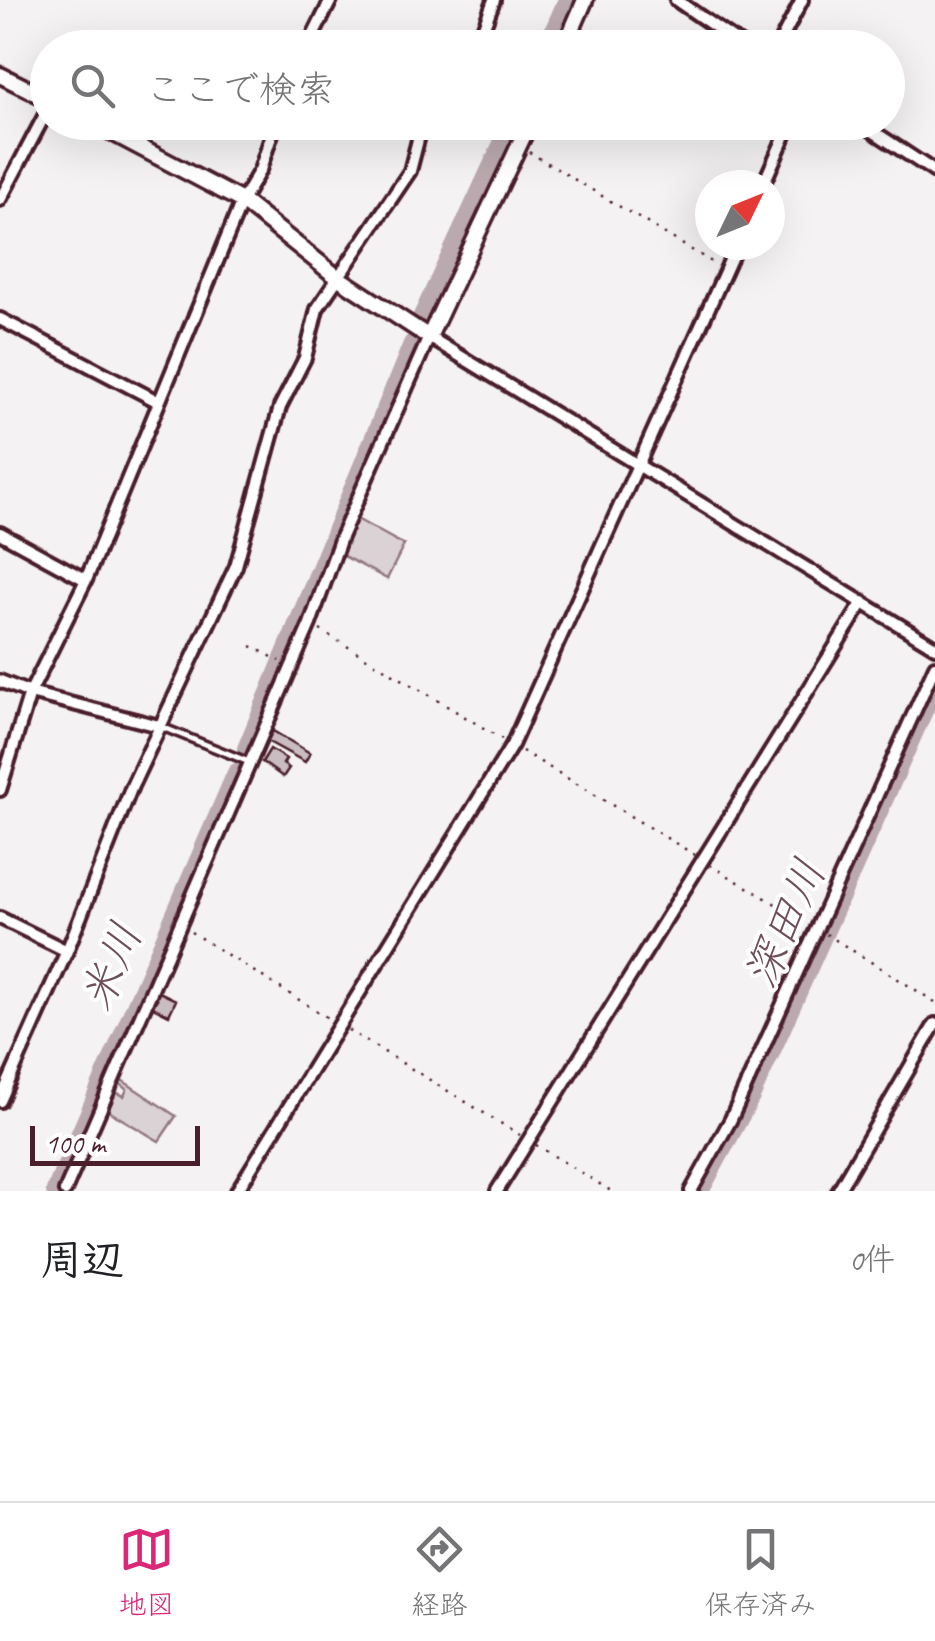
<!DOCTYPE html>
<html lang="ja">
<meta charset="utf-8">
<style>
body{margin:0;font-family:Caveat,"Klee One",sans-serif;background:#f2f2f2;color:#202124}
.compass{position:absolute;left:695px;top:170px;width:90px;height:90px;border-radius:50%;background:#fff;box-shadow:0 10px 40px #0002;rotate:47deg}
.scale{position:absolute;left:30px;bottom:25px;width:170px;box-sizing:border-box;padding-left:10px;border:5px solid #4a1f2b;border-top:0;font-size:28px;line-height:35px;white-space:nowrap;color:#4a1f2b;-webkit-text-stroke:8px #fff;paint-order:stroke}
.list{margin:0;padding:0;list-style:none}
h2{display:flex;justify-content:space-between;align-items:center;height:130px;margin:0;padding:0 40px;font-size:42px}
h2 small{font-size:32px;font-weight:400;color:#757577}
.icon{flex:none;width:55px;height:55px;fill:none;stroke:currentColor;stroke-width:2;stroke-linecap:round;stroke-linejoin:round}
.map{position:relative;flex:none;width:935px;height:1191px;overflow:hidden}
.search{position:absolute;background:#fff;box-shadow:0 10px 40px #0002;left:30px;right:30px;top:30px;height:110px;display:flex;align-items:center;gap:25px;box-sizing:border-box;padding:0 35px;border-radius:55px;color:#757577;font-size:38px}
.sheet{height:310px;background:#fff}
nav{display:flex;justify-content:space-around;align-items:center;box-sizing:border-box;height:140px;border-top:2px solid #e0e0e0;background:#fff;font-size:28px;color:#757577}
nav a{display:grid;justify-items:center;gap:5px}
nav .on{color:#db2777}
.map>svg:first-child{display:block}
.green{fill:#dbd2d5;stroke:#927880;stroke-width:2.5}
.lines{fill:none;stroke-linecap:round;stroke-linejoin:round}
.river{stroke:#baa9ae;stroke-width:20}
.building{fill:#cabdc1;stroke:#4a1f2b;stroke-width:2.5}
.lane-casing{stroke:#4a1f2b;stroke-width:12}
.street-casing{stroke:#4a1f2b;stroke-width:18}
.secondary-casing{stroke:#4a1f2b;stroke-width:21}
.path{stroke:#4a1f2b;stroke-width:2.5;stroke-dasharray:2.5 8;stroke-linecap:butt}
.lane{stroke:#fff;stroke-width:5}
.street{stroke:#fff;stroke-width:10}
.secondary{stroke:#fff;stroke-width:14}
.labels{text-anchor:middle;stroke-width:8;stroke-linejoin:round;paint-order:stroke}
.water-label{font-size:45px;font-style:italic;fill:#714f59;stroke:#fff}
</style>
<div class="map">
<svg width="935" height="1191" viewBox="0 0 935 1191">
<rect width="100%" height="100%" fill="#f4f2f2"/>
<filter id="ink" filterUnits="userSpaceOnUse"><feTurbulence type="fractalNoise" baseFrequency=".01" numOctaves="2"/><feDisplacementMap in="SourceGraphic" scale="20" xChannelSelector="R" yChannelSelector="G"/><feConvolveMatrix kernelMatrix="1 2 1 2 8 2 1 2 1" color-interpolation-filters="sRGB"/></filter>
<g filter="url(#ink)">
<path class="green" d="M355,518L404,545L387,579L340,554Z
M117,1077L176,1116L159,1141L105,1109L113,1091L124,1096L127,1089L116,1081Z"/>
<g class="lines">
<path class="river" d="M547,48L568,0
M419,325L513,122
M247,749L413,344
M56,1191L237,773
M699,1191L751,1095L935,684"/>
</g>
<path class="building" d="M273,731L310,753L305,762L267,741Z
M270,749L286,759L283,764L289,768L283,777L262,762Z
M155,990L176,1000L169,1015L151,1006L157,999L152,996Z"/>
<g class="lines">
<defs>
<path id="lane" d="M162,727L249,762"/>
<path id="street" d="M676,0L746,48
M307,48L331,0
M476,48L494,0
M777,48L802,0
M859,122L935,172
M763,185L791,122
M0,200L48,109
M0,319L159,402
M0,533L86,580
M0,681L30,693L159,726
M0,790L30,693L86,580L242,201L260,170L276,122
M0,918L67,951
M0,1101L67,951L132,786L236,566L280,407L305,358L317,309L410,171L420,132L426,122
M65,1191L310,624L341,537L429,337L935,647
M237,1191L512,745L737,245
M497,1191L863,602
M691,1191L731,1119L935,666
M838,1191L935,1024"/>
<path id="secondary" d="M564,48L585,0
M0,75L48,99
M92,122L242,201L337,277L429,337L530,122"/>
</defs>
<use href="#lane" class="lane-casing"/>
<use href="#street" class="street-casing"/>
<use href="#secondary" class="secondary-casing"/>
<path class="path" d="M67,122L80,129
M529,152L715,264
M320,630L502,739
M251,646L280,661
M522,751L695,855
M710,865L806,922
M191,932L328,1018
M826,934L935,1002
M348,1030L520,1135
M536,1145L611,1191"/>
<use href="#lane" class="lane"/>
<use href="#street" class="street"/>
<use href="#secondary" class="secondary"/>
</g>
</g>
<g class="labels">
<g class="water-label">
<text transform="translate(784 923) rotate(-66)" y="16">深田川</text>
<text transform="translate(110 966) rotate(-67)" y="16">米川</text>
</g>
</g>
</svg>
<svg class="compass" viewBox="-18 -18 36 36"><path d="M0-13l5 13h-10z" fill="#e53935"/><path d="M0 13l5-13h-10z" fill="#757577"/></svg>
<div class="scale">100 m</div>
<div class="search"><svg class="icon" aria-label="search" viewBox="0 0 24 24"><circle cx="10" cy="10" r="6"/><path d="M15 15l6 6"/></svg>ここで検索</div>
</div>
<section class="sheet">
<h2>周辺<small>0件</small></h2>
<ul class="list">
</ul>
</section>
<nav>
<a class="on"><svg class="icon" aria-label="map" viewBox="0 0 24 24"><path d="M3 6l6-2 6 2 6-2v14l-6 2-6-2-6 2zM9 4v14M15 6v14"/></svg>地図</a>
<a><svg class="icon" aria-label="directions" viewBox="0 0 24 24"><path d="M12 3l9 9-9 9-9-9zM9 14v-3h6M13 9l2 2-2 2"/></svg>経路</a>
<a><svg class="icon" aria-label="saved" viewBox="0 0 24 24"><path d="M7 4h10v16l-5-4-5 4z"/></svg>保存済み</a>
</nav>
